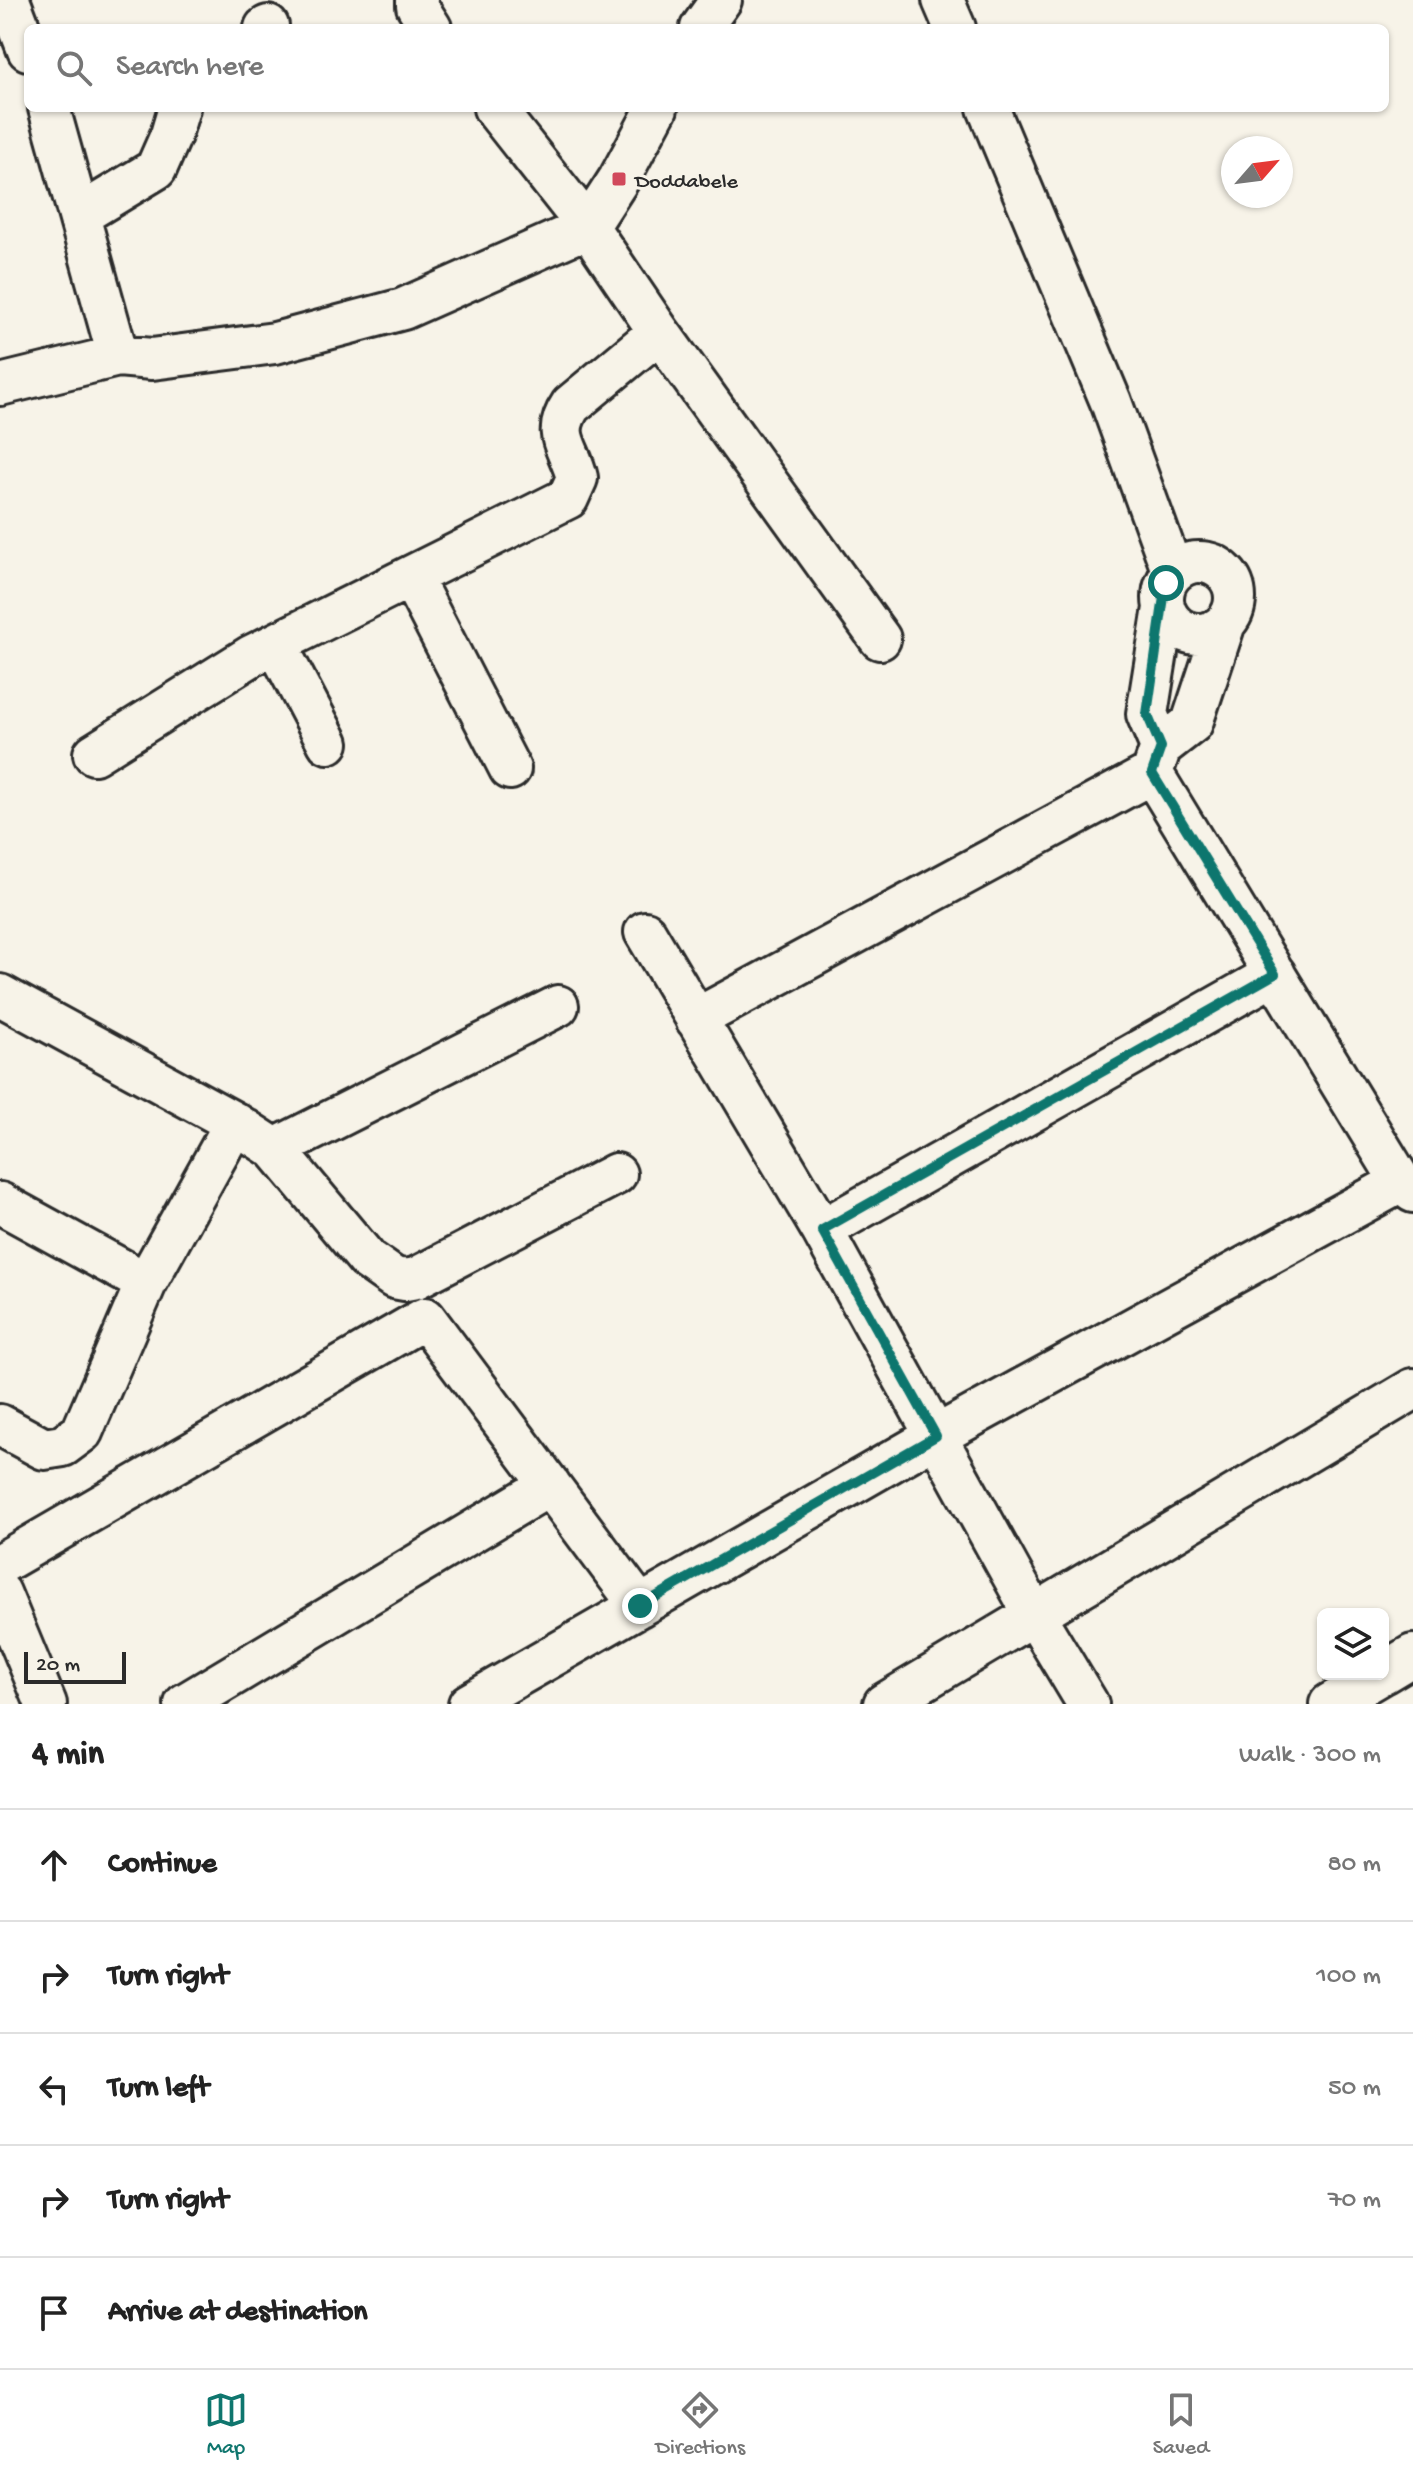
<!DOCTYPE html>
<meta charset="utf-8">
<style>
body{margin:0;font-family:"Gochi Hand",sans-serif;background:#f2f2f2;color:#222}
.controls{position:absolute;right:24px;bottom:24px;display:grid;overflow:hidden;border-radius:12px;box-shadow:0 2px 6px #0004}
.controls button{width:72px;height:72px;display:grid;place-items:center;padding:0;border:0;border-bottom:2px solid #e0e0e0;background:#fff;color:#222;font:40px sans-serif}
.compass{position:absolute;left:1221px;top:136px;width:72px;height:72px;border-radius:50%;background:#fff;box-shadow:0 2px 6px #0004;rotate:62deg}
.scale{position:absolute;left:24px;bottom:20px;width:102px;box-sizing:border-box;padding-left:8px;border:4px solid #2b2b2b;border-top:0;font-size:22px;line-height:28px;white-space:nowrap;color:#2b2b2b;-webkit-text-stroke:6px #f7f3e8;paint-order:stroke}
.stop{position:absolute;width:24px;height:24px;margin:-18px;border:6px solid #0f766e;border-radius:50%;background:#fff}
.stop.end{background:#0f766e;border-color:#fff;box-shadow:0 2px 8px #0008}
.list{margin:0;padding:0;list-style:none}
h2{display:flex;justify-content:space-between;align-items:center;height:104px;margin:0;padding:0 32px;font-size:34px}
h2 small{font-size:26px;font-weight:400;color:#767676}
.list li{display:grid;grid-template-columns:52px 1fr auto;gap:24px;align-items:center;box-sizing:border-box;height:112px;padding:0 32px;border-top:2px solid #e0e0e0}
.list b{display:block;font-size:30px;white-space:nowrap}
.list em{font-size:26px;font-style:normal;color:#767676}
.icon{flex:none;width:44px;height:44px;fill:none;stroke:currentColor;stroke-width:2;stroke-linecap:round;stroke-linejoin:round}
.map{position:relative;flex:none;width:1413px;height:1704px;overflow:hidden}
.search{position:absolute;background:#fff;box-shadow:0 2px 6px #0004;left:24px;right:24px;top:24px;height:88px;display:flex;align-items:center;gap:20px;box-sizing:border-box;padding:0 28px;border-radius:12px;color:#767676;font-size:30px}
.sheet{height:664px;background:#fff}
nav{display:flex;justify-content:space-around;align-items:center;box-sizing:border-box;height:112px;border-top:2px solid #e0e0e0;background:#fff;font-size:22px;color:#767676}
nav a{display:grid;justify-items:center;gap:4px}
nav .on{color:#0f766e}
.map>svg:first-child{display:block}
.lines{fill:none;stroke-linecap:round;stroke-linejoin:round}
.minor-casing{stroke:#2b2b2b;stroke-width:46}
.minor{stroke:#f7f3e8;stroke-width:40}
.route{stroke:#0f766e;stroke-width:10}
.poi-dot{fill:#d1495b;stroke:#f7f3e8;stroke-width:3}
.labels{text-anchor:middle;stroke-width:6;stroke-linejoin:round;paint-order:stroke}
.poi-label{font-size:22px;fill:#2b2b2b;stroke:#f7f3e8;text-anchor:start}
</style>
<div class="map">
<svg width="1413" height="1704" viewBox="0 0 1413 1704">
<rect width="100%" height="100%" fill="#f7f3e8"/>
<filter id="ink" filterUnits="userSpaceOnUse"><feTurbulence type="fractalNoise" baseFrequency=".0125" numOctaves="2"/><feDisplacementMap in="SourceGraphic" scale="16" xChannelSelector="R" yChannelSelector="G"/><feConvolveMatrix kernelMatrix="1 2 1 2 8 2 1 2 1" color-interpolation-filters="sRGB"/></filter>
<g filter="url(#ink)">
<g class="lines">
<defs>
<path id="minor" d="M9,0L28,50
M417,0V6L431,28
M943,0L955,28
M265,28L268,26
M701,28L721,0
M49,108L118,356
M494,108L588,227L659,332L880,639
M988,108L1111,402L1173,573
M80,215L156,169L171,135L179,108
M0,385L118,356L152,359L275,343L403,309L588,227L619,179L657,108
M1163 598a36 36 0 1 1 72 0a36 36 0 1 1-72 0Z
M411,577L510,769
M1164,608L1147,714L1161,747L1192,723L1224,626
M276,644L328,743
M1161,747L1152,773L1401,1182L1413,1192
M94,754L251,656L568,498L577,478C570,447 550,436 571,405L659,332
M645,932L822,1230
M0,995L235,1123L275,1149L367,1259L394,1278L405,1280L416,1278L616,1174
M696,1019L1152,773
M275,1149L558,1006
M0,1203L146,1283
M0,1425L44,1449L63,1446L82,1432L146,1283L235,1123
M0,1564L425,1318L640,1606
M0,1593L46,1704
M1383,1673L1413,1655
M185,1704L550,1485
M469,1704L936,1436L1401,1182
M884,1704L1413,1389
M1088,1704L1035,1616L822,1230L1275,974
M1330,1704L1381,1674"/>
</defs>
<use href="#minor" class="minor-casing"/>
<use href="#minor" class="minor"/>
</g>
</g>
<g class="lines" filter="url(#ink)">
<path class="route" d="M640,1606L936,1436L822,1230L1275,974L1152,773L1161,747L1147,714L1166,583"/>
</g>
<rect class="poi-dot" x="611" y="171" width="16" height="16" rx="4"/>
<g class="labels">
<g class="poi-label">
<text x="635" y="187">Doddabele</text>
</g>
</g>
</svg>
<div class="controls">
<button><svg class="icon" aria-label="layers" viewBox="0 0 24 24"><path d="M12 4l9 5-9 5-9-5zM3 14l9 5 9-5"/></svg></button>
</div>
<svg class="compass" viewBox="-18 -18 36 36"><path d="M0-13l5 13h-10z" fill="#e53935"/><path d="M0 13l5-13h-10z" fill="#767676"/></svg>
<div class="scale">20 m</div>
<div class="stop" style="left:1166px;top:583px"></div>
<div class="stop end" style="left:640px;top:1606px"></div>
<div class="search"><svg class="icon" aria-label="search" viewBox="0 0 24 24"><circle cx="10" cy="10" r="6"/><path d="M15 15l6 6"/></svg>Search here</div>
</div>
<section class="sheet">
<h2>4 min<small>Walk · 300 m</small></h2>
<ul class="list">
<li><svg class="icon" aria-label="ahead" viewBox="0 0 24 24"><path d="M12 20V5M6 11l6-6 6 6"/></svg><div><b>Continue</b></div><em>80 m</em></li>
<li><svg class="icon" aria-label="right" viewBox="0 0 24 24"><path d="M7 20v-9h11M14 6l5 5-5 5"/></svg><div><b>Turn right</b></div><em>100 m</em></li>
<li><svg class="icon" aria-label="left" viewBox="0 0 24 24"><path d="M17 20v-9H6M10 6l-5 5 5 5"/></svg><div><b>Turn left</b></div><em>50 m</em></li>
<li><svg class="icon" aria-label="right" viewBox="0 0 24 24"><path d="M7 20v-9h11M14 6l5 5-5 5"/></svg><div><b>Turn right</b></div><em>70 m</em></li>
<li><svg class="icon" aria-label="arrive" viewBox="0 0 24 24"><path d="M6 21V4h12l-3 4 3 4H6"/></svg><div><b>Arrive at destination</b></div></li>
</ul>
</section>
<nav>
<a class="on"><svg class="icon" aria-label="map" viewBox="0 0 24 24"><path d="M3 6l6-2 6 2 6-2v14l-6 2-6-2-6 2zM9 4v14M15 6v14"/></svg>Map</a>
<a><svg class="icon" aria-label="directions" viewBox="0 0 24 24"><path d="M12 3l9 9-9 9-9-9zM9 14v-3h6M13 9l2 2-2 2"/></svg>Directions</a>
<a><svg class="icon" aria-label="saved" viewBox="0 0 24 24"><path d="M7 4h10v16l-5-4-5 4z"/></svg>Saved</a>
</nav>
